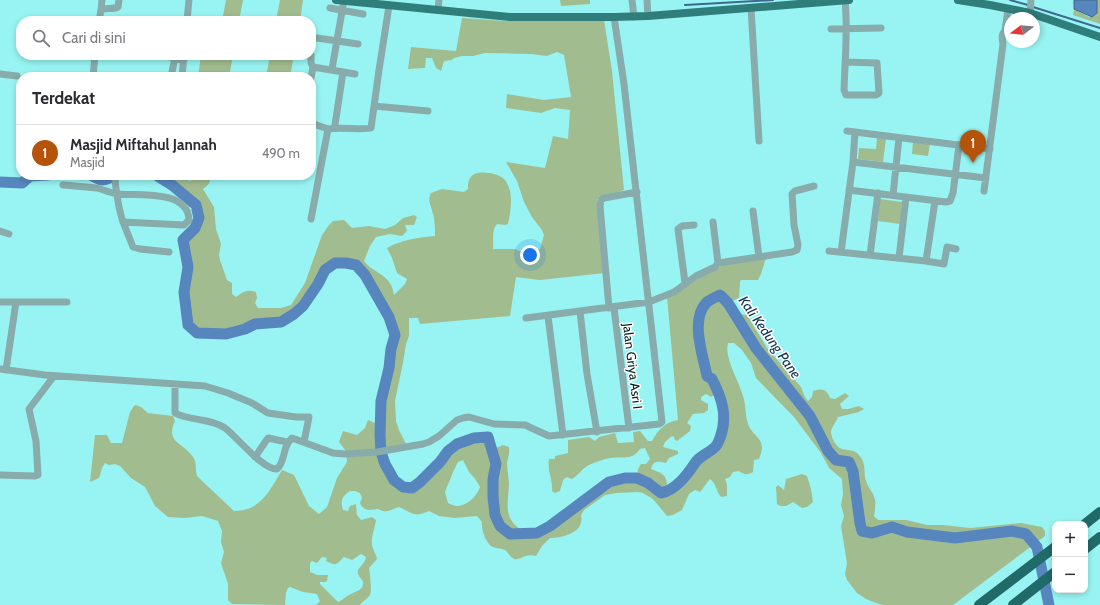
<!DOCTYPE html>
<html lang="id">
<meta charset="utf-8">
<style>
body{margin:0;font-family:Cabin,sans-serif;background:#f2f2f3;color:#2b2b33}
.controls{position:absolute;right:12px;bottom:12px;display:grid;overflow:hidden;border-radius:8px;box-shadow:0 2px 6px #0003}
.controls button{width:36px;height:36px;display:grid;place-items:center;padding:0;border:0;border-bottom:1px solid #e1e1e2;background:#fff;color:#2b2b33;font:20px sans-serif}
.compass{position:absolute;left:1004px;top:12px;width:36px;height:36px;border-radius:50%;background:#fff;box-shadow:0 2px 6px #0003;rotate:254deg}
.you{position:absolute;left:530px;top:255px;width:14px;height:14px;margin:-10px;border:3px solid #fff;border-radius:50%;background:#1a73e8;box-shadow:0 0 0 6px #1a73e833}
.badge{display:grid;place-items:center;width:26px;height:26px;border-radius:50%;background:#b45309;color:#fff;font-size:13px;font-weight:700}
.pin{position:absolute;translate:-50% -33px;filter:drop-shadow(0 1px 2px #0008)}
.pin::after{content:'';position:absolute;top:21px;width:14px;height:12px;background:inherit;clip-path:polygon(0 0,100% 0,50% 100%)}
.list{margin:0;padding:0;list-style:none}
h2{display:flex;justify-content:space-between;align-items:center;height:52px;margin:0;padding:0 16px;font-size:17px}
h2 small{font-size:13px;font-weight:400;color:#7c7c81}
.list li{display:grid;grid-template-columns:26px 1fr auto;gap:12px;align-items:center;box-sizing:border-box;height:56px;padding:0 16px;border-top:1px solid #e1e1e2}
.list b{display:block;font-size:15px;white-space:nowrap}
.list p{margin:0;font-size:13px;white-space:nowrap;color:#7c7c81}
.list em{font-size:13px;font-style:normal;color:#7c7c81}
.icon{flex:none;width:22px;height:22px;fill:none;stroke:currentColor;stroke-width:2;stroke-linecap:round;stroke-linejoin:round}
.map{position:relative;flex:none;width:1100px;height:605px;overflow:hidden}
.search{position:absolute;background:#fff;box-shadow:0 2px 6px #0003;left:16px;top:16px;width:300px;height:44px;display:flex;align-items:center;gap:10px;box-sizing:border-box;padding:0 14px;border-radius:16px;color:#7c7c81;font-size:15px}
.panel{position:absolute;background:#fff;box-shadow:0 2px 6px #0003;left:16px;top:72px;width:300px;height:108px;border-radius:16px}
.map>svg:first-child{display:block}
.green{fill:#a1bd90;fill-rule:evenodd}
.water{fill:#5786be;stroke:#3e688f}
.lines{fill:none;stroke-linecap:round;stroke-linejoin:round}
.stream{stroke:#3e688f;stroke-width:2}
.river{stroke:#5786be;stroke-width:11}
.minor{stroke:#87acab;stroke-width:7}
.major{stroke:#307e7c;stroke-width:8}
.highway{stroke:#206a69;stroke-width:10}
.labels{text-anchor:middle;stroke-width:3;stroke-linejoin:round;paint-order:stroke}
.street-label{font-size:13px;fill:#032121;stroke:#fff}
.water-label{font-size:14px;font-style:italic;fill:#0e3055;stroke:#fff}
</style>
<div class="map">
<svg width="1100" height="605" viewBox="0 0 1100 605">
<rect width="100%" height="100%" fill="#98f4f2"/>
<path class="green" d="M226,0H243L239,21H222Z
M280,0H303L300,21H276Z
M560,0H590V4L561,6Z
M1097,0H1100V24L1073,15L1074,9L1089,17L1097,13Z
M462,18L506,21L604,20L612,71L624,190L597,199L605,273L540,280L516,277L510,316L420,324L418,318H409V336L406,344L403,363L395,401L396,421L399,430L407,446L383,451V401L391,369L393,350L397,335L391,316L367,274L357,263L347,261H335L324,269L316,282L301,305L293,312L280,319L254,322L244,326L225,332L198,331L190,324L186,292L190,267L186,241C192,235 202,227 202,217C201,200 174,184 161,175H178L190,181L198,175H210C211,182 209,185 203,189L214,207L216,229L221,244L219,255L220,260L227,280L232,283V294L236,297C243,292 247,289 256,292L257,298L255,303L258,308H281L291,305L305,283L322,235L329,225L333,221L344,220L352,228L369,226L385,229L395,225L403,218L414,215L417,217L414,225H405L407,231L402,236L390,234L376,237L370,246L364,261C371,271 386,274 391,285C393,288 393,292 394,295L405,284L407,279L397,273L392,258L387,248C400,240 420,237 435,236C435,229 435,221 433,214C431,205 427,201 431,193L442,189L464,192L468,189C468,185 468,180 471,177C476,169 500,173 505,180C514,192 511,210 508,224L505,225L497,224C491,231 494,240 493,249H515L527,254L540,249L544,235L542,230L532,217L524,202L517,181L506,162L545,168L553,136L568,139L570,110L555,108L541,113L506,108L507,94L544,100L571,97L564,55L557,52L547,56L531,54L485,53L473,56H462L454,58L452,60L444,61L441,71L436,68L432,58H426L425,68L408,69L411,47L456,51Z
M201,55H233L229,77H198Z
M270,55H294L290,77H266Z
M877,138L886,139L883,162L858,159L859,148L876,149Z
M913,142L930,144L928,156L912,154Z
M880,199L902,202L900,224L878,221Z
M766,258L761,274L758,280H741L740,282L739,298L730,302L720,292C716,295 710,296 706,299C686,315 701,357 704,378L711,381L717,393L711,397L706,394L701,397V400L708,404V410L704,413L693,414L687,423L691,426L690,431L677,441L675,440L674,437L672,436L665,442L663,447L678,451V454L669,458L666,463C659,461 653,460 651,469C660,473 666,473 667,484L662,491L649,481L637,476L638,469L641,464H646L650,459L645,448L640,449C632,461 622,456 611,458C604,459 596,462 589,465C582,468 579,475 572,479L567,477L563,480L560,491L555,493L552,491C553,479 547,472 549,459H555V456L568,453V440L589,437L595,441L599,437L615,433L618,443L634,442L633,432L640,431L648,441H652C658,430 665,422 678,420L667,297L715,269L730,262Z
M720,298L726,305L754,349L808,418L826,452L835,462L847,464L851,471L857,524L860,532L872,535L892,530L906,534L955,540L1011,533L1025,536L1033,545L953,605H883L876,603L866,599L857,593L847,580L845,574L847,563L841,526L844,516L841,505L843,494L842,479L829,468L821,453L794,417L756,378L751,363L742,350L734,343H728C724,358 739,381 743,396C746,405 745,415 748,424C754,439 768,438 759,459L754,460L753,472C748,475 744,475 739,471L733,472L730,477L725,479L727,484V496L721,497C716,491 716,483 710,479C706,483 704,488 700,492L695,490L689,494L682,510L673,515L667,516L653,499L643,493L638,492L616,493L605,495L584,510L581,515C585,532 563,538 550,538L542,546L536,556C533,555 529,555 526,556C522,557 519,560 514,559C510,557 508,552 505,550C501,548 497,549 493,547C486,544 481,530 482,522L477,516L455,518L439,516L429,511C415,518 412,513 399,507C390,510 387,514 378,509C370,510 364,512 360,503L362,498L360,493L355,491H350C342,496 340,501 343,510L348,511L350,506L356,504L357,515L361,520L372,517L376,520C375,528 371,536 372,544C372,549 376,553 377,559L369,568C370,573 372,592 370,595C368,598 363,601 360,605H316L320,601L317,594L303,592L290,587L288,588L286,593L285,605L232,604L228,600V584L221,563L224,552L221,542L222,531L218,521L202,516L185,518L168,517L155,506L145,487L131,478L120,466L115,464L109,465L105,463L102,468L99,478L90,482L95,435H107L111,443H122L130,412L134,406L136,405L141,407L148,413L173,416L175,421C165,443 183,442 193,457C197,462 195,469 197,476L234,511C261,511 270,490 282,470L294,475L309,506L319,514L327,507L337,478L347,462L346,451L339,442L343,431L357,435L365,428L368,420L377,424C377,433 377,442 378,451C381,471 399,502 421,484C434,473 442,456 457,447C465,442 476,440 486,439L493,464L491,497L493,516L498,527L509,536L537,535L551,528L610,484L625,480H636L647,485L661,496L669,494L689,476L698,463L719,448L724,434L727,418L721,391L714,377L709,375C705,356 692,320 708,304C711,301 716,300 720,298ZM463,460L469,472L476,480L480,487C477,496 467,506 457,506C454,506 451,504 448,503L445,492L454,470L458,462ZM361,554L366,557C365,563 361,565 358,570C356,576 364,579 363,584C363,591 353,592 349,595C345,597 343,600 338,602L320,584V582H325L327,581L328,575H317L310,572V563L312,561L317,563L322,557L327,558L326,561C338,567 336,564 344,557L352,560Z
M738,314L747,315L767,348L801,387L805,397L808,401L812,397L813,391C821,388 827,389 830,398L835,399L845,393L849,396L840,404L842,409H848L859,406L864,409L859,412L838,417C836,422 832,427 831,431C831,438 836,447 842,449C849,451 854,449 859,455C867,464 863,471 866,481C868,487 871,490 873,494C877,501 875,509 874,516L878,520H906L927,525H943L970,528L1021,523L1042,527L1045,531V536L1036,543L1027,531L1012,529L955,536L907,530L892,525L871,530L864,529L855,470L850,460L838,457L830,449L812,415L758,346Z
M503,445L509,447C510,453 508,457 507,463C507,470 509,478 509,485C508,504 503,519 522,530L510,532L501,525L498,515L495,497L498,464L493,446L496,448Z
M802,474L807,476L811,489L813,502L807,507L802,508L793,502L786,506H780L777,504L776,487L778,485L784,490L786,479Z"/>
<path class="water" d="M1074,0H1097V13L1092,17L1074,9Z"/>
<g class="lines">
<path class="stream" d="M1010,0L1028,5
M685,5L773,0
M1033,7L1100,28"/>
<path class="river" d="M91,175C102,182 104,181 116,175
M156,175L172,185L196,205L199,218L195,228L183,240L188,267L184,292L188,325L197,333L226,334L245,329L255,324L281,322L294,314L303,306L318,284L325,270L335,263H346L356,265L365,275L389,317L395,335L391,349L389,368L381,401L380,435L381,452L385,464L394,480L403,487L412,488L420,482L440,462L448,451L457,444L474,438L488,437L496,464L493,479V497L495,515L500,526L510,534L537,533L550,526L609,482L625,478H637L648,483L661,493C676,490 687,475 695,463C700,455 710,453 716,446C718,444 719,440 720,438C728,417 722,398 712,379L707,376C703,355 690,321 706,303C710,299 716,297 720,295L728,303L756,348L810,416L828,451L836,460L849,462L853,471L860,523L862,531L872,533L892,527L907,532L955,538L1012,531L1026,534L1037,547L1049,605
M0,182L22,183L30,176L48,175"/>
<path class="minor" d="M632,0L634,17
M647,0L648,16
M845,0C848,30 845,60 844,90L846,95H876L879,93L877,63L845,62
M330,8L363,14
M751,8L759,141
M101,10L102,0
M438,10L439,0
M1030,13L1031,0
M99,21L101,10C106,7 112,10 118,7L119,0
M187,21L189,0
M831,29L881,28
M317,38L358,44
M162,55L184,60
M311,55V63L313,67L311,78
M313,67L355,74
M332,69L344,0
M0,74L17,76
M93,77L95,55
M171,77L175,58
M182,77L184,55
M374,106L428,111
M311,123L328,129
M335,125L343,72
M847,131L990,149
M853,162L986,178
M63,185C74,186 86,187 97,188C104,190 111,193 118,194C137,196 188,189 189,220L184,225L123,222C119,210 115,187 115,175
M849,190L946,202L950,201L953,193L959,145
M984,191L1003,44C1002,39 1001,34 1005,31L1008,9
M893,195L899,138
M753,211L759,257
M311,219L328,129C338,127 365,130 371,128L379,70L389,6
M123,222L133,247L140,249L169,252
M713,222L718,263
M0,231L9,234
M829,251L926,261L935,201
M841,252L853,162L855,132
M870,255L878,193
M899,258L906,197
M926,261L944,264L947,247L956,249
M685,283L678,229L682,226L694,225
M0,302H67
M609,308L600,206L601,200L604,198L637,192
M614,308L629,428
M580,311L587,374L597,432
M548,316L563,435
M526,318L649,302L674,292L696,276L715,267L718,263L792,252L797,250L798,245L794,225L792,194L795,191L814,186
M0,369L45,375L205,386L228,393L252,403L268,413L296,417H309L304,442
M6,370L16,302
M175,384V413C190,421 210,418 225,428C237,437 263,470 277,469C286,461 282,446 292,438L333,453L345,454L377,452L423,444L429,442L439,436L457,420L463,418L469,417L494,424L525,425L549,436L659,424L662,422L624,84L614,17
M255,457L268,438L287,442
M0,475L35,476L38,475L36,441L29,409L54,376"/>
<path class="major" d="M336,0L510,17H614L648,16L849,0
M958,0L990,5L1030,13L1100,37"/>
<path class="highway" d="M1085,524L1100,512
M1085,549L1100,537
M979,605L1055,547
M1013,605L1055,572"/>
</g>
<g class="labels">
<g class="street-label">
<text transform="translate(633 366) rotate(83)" y="5">Jalan Griya Asri I</text>
</g>
<g class="water-label">
<text transform="translate(770 337) rotate(55)" y="5">Kali Kedung Pane</text>
</g>
</g>
</svg>
<div class="controls">
<button>+</button>
<button>−</button>
</div>
<svg class="compass" viewBox="-18 -18 36 36"><path d="M0-13l5 13h-10z" fill="#e53935"/><path d="M0 13l5-13h-10z" fill="#7c7c81"/></svg>
<div class="you"></div>
<div class="pin badge" style="left:973px;top:163px">1</div>
<div class="search"><svg class="icon" aria-label="search" viewBox="0 0 24 24"><circle cx="10" cy="10" r="6"/><path d="M15 15l6 6"/></svg>Cari di sini</div>
<section class="panel">
<h2>Terdekat<small></small></h2>
<ul class="list">
<li><span class="badge">1</span><div><b>Masjid Miftahul Jannah</b><p>Masjid</p></div><em>490 m</em></li>
</ul>
</section>
</div>
